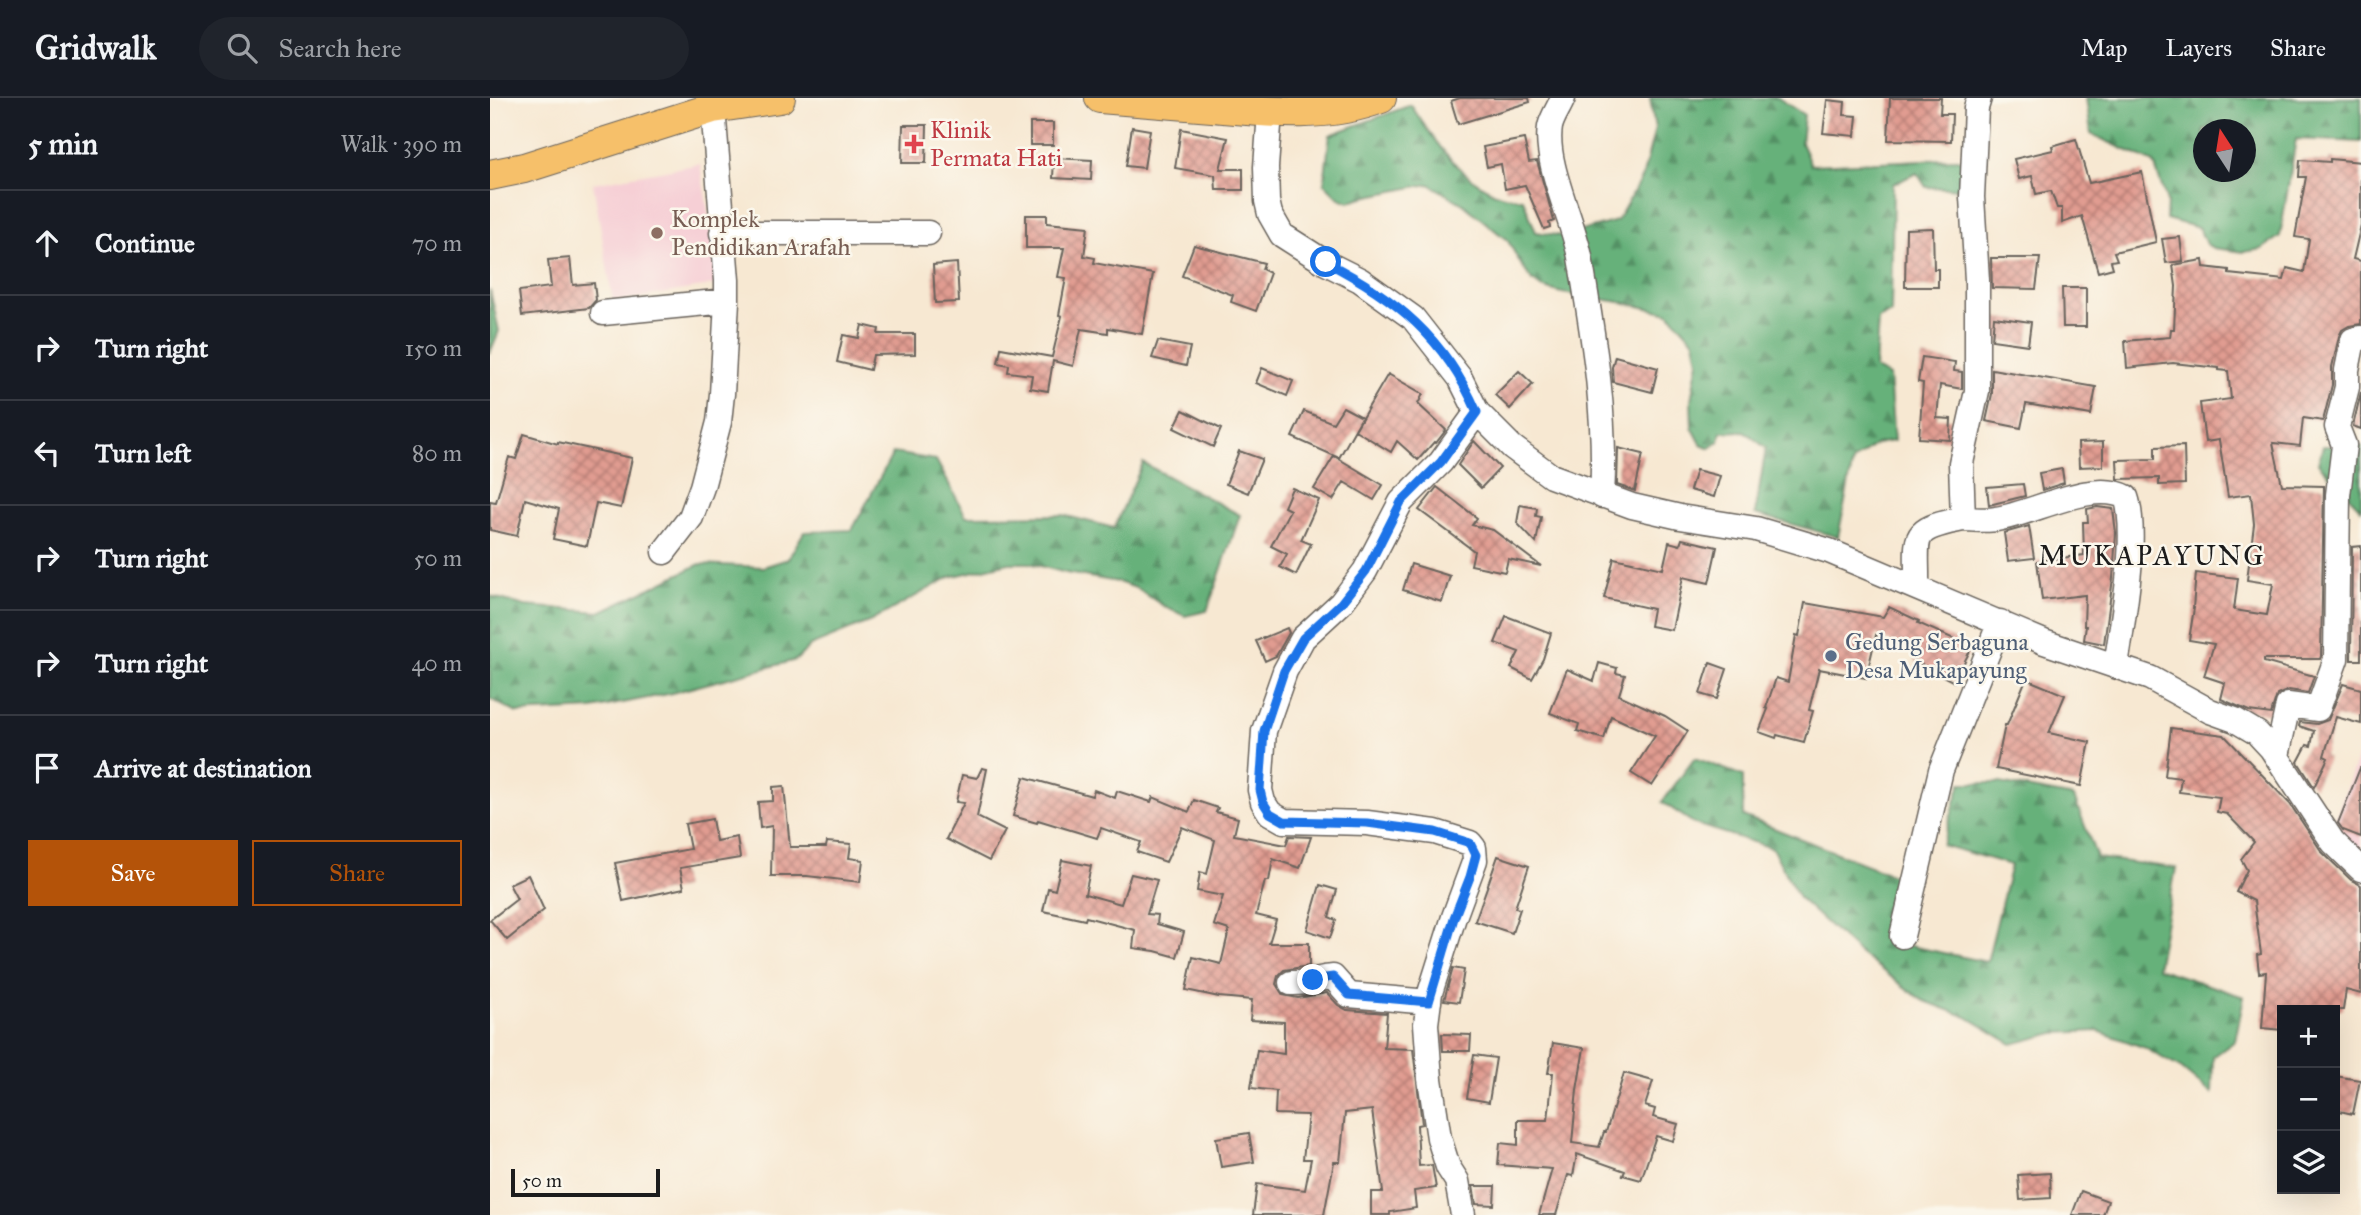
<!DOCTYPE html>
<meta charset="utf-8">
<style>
body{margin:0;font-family:"IM FELL Great Primer",serif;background:#20242c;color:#f1f3f6}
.controls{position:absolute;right:21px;bottom:21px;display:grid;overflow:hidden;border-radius:0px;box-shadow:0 7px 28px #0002}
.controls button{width:63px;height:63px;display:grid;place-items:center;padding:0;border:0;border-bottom:2px solid #363941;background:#171b24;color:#f1f3f6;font:35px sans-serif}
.compass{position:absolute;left:1703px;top:21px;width:63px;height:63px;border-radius:50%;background:#171b24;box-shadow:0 7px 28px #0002;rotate:348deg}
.scale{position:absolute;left:21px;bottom:18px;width:149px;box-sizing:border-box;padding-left:7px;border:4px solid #1c1c1c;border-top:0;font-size:19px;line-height:24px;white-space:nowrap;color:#1c1c1c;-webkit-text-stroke:5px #fbf7ec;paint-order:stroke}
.stop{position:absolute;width:21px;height:21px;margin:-16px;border:5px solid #1a73e8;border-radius:50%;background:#fff}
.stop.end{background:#1a73e8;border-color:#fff;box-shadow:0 2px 7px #0008}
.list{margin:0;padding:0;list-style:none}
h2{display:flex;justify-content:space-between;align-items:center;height:91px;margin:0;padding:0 28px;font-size:30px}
h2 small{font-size:23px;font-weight:400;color:#9ea1a6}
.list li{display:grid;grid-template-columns:46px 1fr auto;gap:21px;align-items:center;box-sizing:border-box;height:105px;padding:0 28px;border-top:2px solid #363941}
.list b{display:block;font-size:26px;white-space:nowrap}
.list em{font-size:23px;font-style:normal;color:#9ea1a6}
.actions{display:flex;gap:14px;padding:21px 28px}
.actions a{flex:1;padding:16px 0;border:2px solid #b45309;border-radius:0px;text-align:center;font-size:24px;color:#b45309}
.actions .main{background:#b45309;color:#fff}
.icon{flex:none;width:38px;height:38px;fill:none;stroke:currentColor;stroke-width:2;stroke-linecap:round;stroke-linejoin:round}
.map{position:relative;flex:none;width:1871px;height:1117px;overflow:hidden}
header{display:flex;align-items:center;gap:42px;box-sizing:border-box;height:98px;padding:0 35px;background:#171b24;border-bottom:2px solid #363941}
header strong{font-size:33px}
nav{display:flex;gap:38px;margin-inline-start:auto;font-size:24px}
.search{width:490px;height:63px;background:#20242c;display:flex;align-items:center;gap:18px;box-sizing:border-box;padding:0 24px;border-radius:38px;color:#9ea1a6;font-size:26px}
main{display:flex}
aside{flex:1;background:#171b24}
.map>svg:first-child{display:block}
.built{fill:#f6cfd5}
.forest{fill:url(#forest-firs);stroke:#41664b;stroke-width:2;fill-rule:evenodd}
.building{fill:url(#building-cross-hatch)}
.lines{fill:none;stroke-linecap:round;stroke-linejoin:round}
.minor-casing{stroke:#69635c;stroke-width:27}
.major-casing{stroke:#69635c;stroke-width:32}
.minor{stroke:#fff;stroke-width:24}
.major{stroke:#f6c06b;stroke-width:30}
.route{stroke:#1a73e8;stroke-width:9}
.health-dot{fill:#e0444e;stroke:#fbf7ec;stroke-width:2.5}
.education-dot{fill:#8d6e63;stroke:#fbf7ec;stroke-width:2.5}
.service-dot{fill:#5c6f8a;stroke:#fbf7ec;stroke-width:2.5}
.labels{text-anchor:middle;stroke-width:5;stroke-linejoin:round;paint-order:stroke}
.health-label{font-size:24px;fill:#be3a42;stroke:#fbf7ec;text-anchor:start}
.education-label{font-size:24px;fill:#785e54;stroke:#fbf7ec;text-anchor:start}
.service-label{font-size:24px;fill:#4e5e75;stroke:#fbf7ec;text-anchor:start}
.quarter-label{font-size:28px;letter-spacing:2px;fill:#1c1c1c;stroke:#fbf7ec}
</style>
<header>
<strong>Gridwalk</strong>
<div class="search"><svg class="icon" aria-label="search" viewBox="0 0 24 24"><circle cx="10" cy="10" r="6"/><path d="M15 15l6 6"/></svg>Search here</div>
<nav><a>Map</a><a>Layers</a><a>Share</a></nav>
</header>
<main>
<aside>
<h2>5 min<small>Walk · 390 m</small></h2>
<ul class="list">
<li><svg class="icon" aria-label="ahead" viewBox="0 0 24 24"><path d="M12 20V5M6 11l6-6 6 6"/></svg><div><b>Continue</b></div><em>70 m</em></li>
<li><svg class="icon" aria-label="right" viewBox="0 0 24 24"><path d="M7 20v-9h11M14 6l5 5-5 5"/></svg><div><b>Turn right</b></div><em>150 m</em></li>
<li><svg class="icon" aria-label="left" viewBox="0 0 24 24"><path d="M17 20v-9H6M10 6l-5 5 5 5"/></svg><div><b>Turn left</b></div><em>80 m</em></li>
<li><svg class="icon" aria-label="right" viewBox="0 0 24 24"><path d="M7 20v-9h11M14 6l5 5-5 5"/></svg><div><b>Turn right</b></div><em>50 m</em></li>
<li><svg class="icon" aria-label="right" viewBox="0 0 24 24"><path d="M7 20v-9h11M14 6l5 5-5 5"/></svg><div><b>Turn right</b></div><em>40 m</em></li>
<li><svg class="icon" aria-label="arrive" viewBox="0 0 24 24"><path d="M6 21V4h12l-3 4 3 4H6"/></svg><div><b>Arrive at destination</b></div></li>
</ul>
<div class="actions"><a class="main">Save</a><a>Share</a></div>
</aside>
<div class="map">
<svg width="1871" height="1117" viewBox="0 0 1871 1117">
<defs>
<pattern id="forest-firs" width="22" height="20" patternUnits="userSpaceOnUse" patternTransform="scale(1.75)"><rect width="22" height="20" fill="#66b17a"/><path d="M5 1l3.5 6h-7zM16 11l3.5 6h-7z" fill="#538f63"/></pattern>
<pattern id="building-cross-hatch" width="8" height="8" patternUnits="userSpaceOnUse" patternTransform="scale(1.75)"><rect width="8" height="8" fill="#e19c91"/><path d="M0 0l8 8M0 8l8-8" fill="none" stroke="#b67e76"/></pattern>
</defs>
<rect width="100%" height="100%" fill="#fbf7ec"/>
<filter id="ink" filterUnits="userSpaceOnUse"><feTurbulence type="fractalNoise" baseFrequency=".0143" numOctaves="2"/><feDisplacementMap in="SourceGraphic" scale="14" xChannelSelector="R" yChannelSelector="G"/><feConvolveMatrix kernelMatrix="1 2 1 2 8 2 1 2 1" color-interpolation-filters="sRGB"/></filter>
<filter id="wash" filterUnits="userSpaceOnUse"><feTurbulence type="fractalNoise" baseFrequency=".00686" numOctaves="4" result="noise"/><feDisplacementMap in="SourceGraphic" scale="28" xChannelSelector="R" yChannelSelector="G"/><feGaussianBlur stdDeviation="1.57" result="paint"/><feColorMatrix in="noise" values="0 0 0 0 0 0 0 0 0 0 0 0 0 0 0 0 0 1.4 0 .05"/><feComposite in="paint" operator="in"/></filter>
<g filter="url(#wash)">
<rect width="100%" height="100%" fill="#f7e8d2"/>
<path class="built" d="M210,66L230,186L123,204L103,85Z
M1871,650V759L1840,735Z"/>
<path class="forest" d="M1160,0H1288L1314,17L1311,45L1321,67L1457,61H1469L1476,68L1474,91L1436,89L1427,75L1403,86L1401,215L1388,221L1385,271L1399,278L1404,343L1386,346L1363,363L1348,439L1265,416L1276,350L1254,333L1231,334L1229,344L1220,350L1211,346L1202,329L1201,302L1208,263L1204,243L1179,215L1136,205L1072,195L1051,189L1043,183L1033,170L1018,143L973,106L939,86L869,100L859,104L849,100L834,85L840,37L921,7C942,40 972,84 1011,97C1018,99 1026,100 1033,101L1046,134L1073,138L1127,123L1153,77L1165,31Z
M1596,0H1871V44L1806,41L1790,138L1772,151L1754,154L1723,150L1716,146L1709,130L1676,121L1677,104L1664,65L1601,36ZM1714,32H1756V74H1714Z
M0,192L9,233L0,255Z
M1833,348H1871V411L1828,365Z
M403,355L446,362L476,418L573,417L624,430L653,365L750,417L717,513L695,518L677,510L646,490L628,484L576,475L539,465H519L460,479L381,523L320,548L306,562L178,596L102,611L27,615L0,601V498L35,508L110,514L210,466L273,469L298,461L314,434L362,432Z
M1205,660L1253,678V718L1410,780L1401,844L1497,864L1521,767L1452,747L1471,685H1510L1584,699L1607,760L1686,770L1667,870L1754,899L1745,943L1723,959L1722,996L1692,971L1653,949L1608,933L1565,935L1522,946L1477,919L1432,902L1369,855L1309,800L1282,750L1205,726L1172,704Z"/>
<g id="blocks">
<path class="building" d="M970,0H1039L1040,4L968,26L961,3Z
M1400,0H1451L1450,16H1462L1461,43L1398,42Z
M1337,2L1355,4L1354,17L1367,18L1365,38L1333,35Z
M540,25H563V47H540Z
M413,27H437L436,65H412Z
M642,29L660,32L654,70L636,68Z
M691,31L738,40L730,71H753V92H726L725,77L685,70Z
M1034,41L1039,64L1047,63L1064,123L1059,125L1060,129L1054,131L1035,87L1015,91L1011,66L997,69L993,49Z
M1586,41L1599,85L1652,74L1666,144L1624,154L1627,162L1621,163L1623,170L1608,174L1592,118L1572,125V110H1567L1561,93L1546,96L1542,78L1529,81L1524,61L1563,52L1562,48Z
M564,60L602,62L601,82L563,80Z
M1840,61L1871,64V127L1863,161L1871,163V226L1859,228L1852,232L1849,238L1842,269V287L1833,323L1813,320L1810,348L1783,345L1792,387L1834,388L1831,558L1830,561H1774V564L1824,578L1818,595L1799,592L1787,597L1781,616L1759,613L1731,601L1735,585L1714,578L1724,546L1699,542L1704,510H1703L1706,475L1748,480L1744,512L1777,517L1783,486L1757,482L1764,426L1761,396L1738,399L1729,342L1715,344L1710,305L1741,301L1738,273L1729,272V270L1683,265L1637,270L1635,243L1680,239L1681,231H1684L1686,188L1683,167L1713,162L1714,169L1739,172V176L1794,182L1797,170L1814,174L1819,141L1805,139L1816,79H1809L1810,62L1840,64Z
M536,117H557V125L598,129L594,158L605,160L604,165L663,176L652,236L618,230V235L591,231L583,268L563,263L558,293L540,290L542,277L518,274L519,267L508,265L511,250L562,259L572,218L569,217L576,180L568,179L574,150H536Z
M1443,130L1444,171H1448V189H1415L1416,131Z
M1690,139L1693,163L1676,165L1672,141Z
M704,147L774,165L772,171L780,175L766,213L741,204L743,197L692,178Z
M80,160L83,187L104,185L106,202L99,210L32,218L29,193L61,189L58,162Z
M1501,160H1550L1546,191L1502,190Z
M467,165L469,204L445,205L443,167Z
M1572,190H1596V229H1573Z
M1504,219L1541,224L1538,247L1502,242Z
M372,227L389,231L388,236H425V256L383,257L380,272L347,264L353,237L369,240Z
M668,243L700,249L696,268L662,260Z
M1125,258L1168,270L1162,294L1123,284L1122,269Z
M1432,259L1465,264L1464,273L1472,274V291L1450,287L1447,320L1461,321L1460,342L1429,340L1433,285L1428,284Z
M772,270L803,283L797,298L766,285Z
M1502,271L1606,289L1601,317L1536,306L1531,330L1496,323L1502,296Z
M1029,273L1043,286L1020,311L1005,297Z
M898,276L933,296L928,306L956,332L946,345L944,344L928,362L907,343L901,354L865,332Z
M1871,294V331L1863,328Z
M853,309L872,319L849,360L802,339L814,313L843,325Z
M693,312L731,331L723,349L684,330Z
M34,336L68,346V344L142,360L131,410L106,405L97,448L63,441L69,411L35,401L27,438L0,432V403L6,404L19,359L26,361Z
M984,343L1010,370L991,390L968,367Z
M1613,344V368L1589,369L1588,345Z
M1694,348L1695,386L1669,387V380L1628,381L1627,362L1665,361V349Z
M1128,350L1153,356L1145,393L1127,387Z
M749,353L772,361L758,395L736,386Z
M844,358L893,387L884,402L854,384L843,402L824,391Z
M1572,371L1574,385L1552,392L1549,375Z
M1206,372L1230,378L1224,399L1200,392Z
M1533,386L1535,398L1499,407L1497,389Z
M947,389L987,420L982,427L1003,432L1051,468L1018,461L1015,474L981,467L984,453L929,412Z
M802,390L829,402L811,442L821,446L806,477L790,469L797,456L781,448L800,412L794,409Z
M1030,407L1047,410L1046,418L1051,419L1046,445L1027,425Z
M1607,409L1623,411L1626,435L1623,480L1614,546L1594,542L1596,528H1594L1595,497L1552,502L1547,463L1594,457L1593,424H1598L1597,411Z
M1539,428L1544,460L1518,463L1514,435Z
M1192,441L1227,449L1219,485L1193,479L1182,532L1160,528L1163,511L1114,500L1124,460L1173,471L1179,444L1190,447Z
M1871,448V562H1861L1862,449Z
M921,466L960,478L952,504L913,492Z
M1315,505L1393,519L1399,509L1429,523L1428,525L1482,549L1464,584L1424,563L1427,556L1386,537L1376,580L1329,571L1319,612L1323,613L1314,644L1287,637L1286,640L1269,634L1278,611L1276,610L1286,580L1298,584L1306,537L1309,538Z
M1016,518L1061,535L1053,561L1042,581L1021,570L1029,554L1005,545Z
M797,530L799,535L786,558L775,563L766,543Z
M1109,565L1127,570L1126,575L1135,577L1129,597L1175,618L1198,633L1162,688L1141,675L1165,638L1121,618L1114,641L1087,633L1089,626L1060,615L1077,571L1104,583Z
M1220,565L1237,571L1227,601L1210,596Z
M1536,581L1575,597L1559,635L1600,644L1591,688L1506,671L1515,627H1517Z
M1853,586L1871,591V626L1846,619L1834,658L1838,660L1824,689L1808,664L1817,647L1821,648L1824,633L1809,628L1810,624L1827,626L1838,622Z
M1681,630L1734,637L1800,706L1832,754L1861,782L1871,787V896L1856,892L1853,912H1792V932L1772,930L1776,874L1769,875L1767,857L1771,856L1764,803L1746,794L1757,772L1751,761L1764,744L1737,716L1727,714L1730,699L1689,694L1691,680L1675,678Z
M492,670L497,671L487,719L515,733L499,763L456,741L474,705L466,704L472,677L487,680Z
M1870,670H1871V739L1853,732L1848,725Z
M534,679L602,698L604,692L625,700L627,693L661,704L663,699L699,714L704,702L728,710L726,714L748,720L744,737L796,747L799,738L821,739L810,770L783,761L779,783H775L766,817L786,822L779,845H819V868L794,872L788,878L786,886L793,897L808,900L837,895L848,907L857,912L897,915L894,950L923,951L932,1026L927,1027L929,1068L942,1067L946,1090L924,1093L926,1110L900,1114V1117H881V1094H893L882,1012L855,1015L850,1064H844L834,1117H763L767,1086L815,1092L821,1061H813L818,1017L785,1016L786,993L761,990L767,952L794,956V924L760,922L762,902L729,899L696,892L703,859L731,866L739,832L724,827L733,798L707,793L710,774L717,776L725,742L692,729L676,764L647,754L651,744L611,730L607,740L548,722L547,725L523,718Z
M294,688L300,749H336L337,744L361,746L359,760L373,762L370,784L317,778H281L282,728L270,730L268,704L283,703V689Z
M222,721L226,743L247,739L250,760L190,770L194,790L133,803L125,765L200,751L195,726Z
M1008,758L1039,768L1025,810L1030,811L1022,835L985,823Z
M572,762L601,768L595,796L631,806L641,776L667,782L657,816L668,817L667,826L694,834L687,859L665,853L643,850L645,832L596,819L595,822L553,813L558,790L565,792Z
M38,777L54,812L17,842L0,822L27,801L19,786Z
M830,787L847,792L839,819L846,822L840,840L817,832Z
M963,870L974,872L969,904L954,902Z
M952,936L981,937L980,953H953Z
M1063,945L1094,950L1087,992L1082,1045L1109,1049L1114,1034H1116L1134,975L1163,983L1155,1008L1165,1011L1163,1019L1188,1026L1183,1043L1166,1038L1151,1082L1133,1077L1135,1073L1087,1056L1083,1078L1078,1077L1066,1117H1049L1062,1071L1008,1067L1010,1045L1028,1047V1022H1058L1063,975H1058Z
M984,957L1006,960L999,1004L977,1000Z
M1845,978L1870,982L1863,1016L1845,1012Z
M759,1035L764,1064L731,1069L726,1040Z
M1560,1075L1561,1100L1530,1102L1528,1077Z
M983,1088H1005L1004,1107L986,1106Z
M1591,1093L1618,1103L1613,1117H1582Z"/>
</g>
</g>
<g filter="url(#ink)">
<use href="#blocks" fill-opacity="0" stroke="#69635c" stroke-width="2"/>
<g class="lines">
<defs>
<path id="minor" d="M1073,0C1069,10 1062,19 1060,29C1054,65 1083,122 1090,159C1103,238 1117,317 1112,398
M780,14L776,69L777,103L780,116L792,137L836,165L870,182L923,220L970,280L987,314L1022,349L1061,378L1142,408L1190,419L1266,431L1339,453L1554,544L1660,580L1720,613L1745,622L1767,635L1781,650L1843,744L1871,771
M232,135H438
M113,215L237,203V182L223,10
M1473,421C1484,421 1496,423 1506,421C1543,416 1602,381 1636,399C1649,436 1632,526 1626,568
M174,454L201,419L212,389L229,324L232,296L237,203
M1427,489C1428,437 1417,432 1473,421L1471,365L1487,293V182L1482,99L1486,10L1489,0
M1787,658L1798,607L1828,611L1846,561L1848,397L1854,347L1847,329L1857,289V272L1863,242L1871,240
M1412,838L1451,672L1510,524
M801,885C817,886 827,880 843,879L859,897L939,904
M973,1117L967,1083L958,1069L949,1040L940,981L936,926L940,895L964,819L985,762L984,750L980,745L945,734L877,725L794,723L780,715L773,704L770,692L774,633L795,573L813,540L851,505L875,473L911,404L951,364L987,314"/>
<path id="major" d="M610,0C647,3 684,6 722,9C777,14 838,21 891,0
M0,77L34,70L223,10L290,0"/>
</defs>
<use href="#minor" class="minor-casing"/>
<use href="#major" class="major-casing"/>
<use href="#minor" class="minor"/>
<use href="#major" class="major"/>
</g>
</g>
<g class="lines" filter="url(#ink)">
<path class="route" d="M823,882L843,879L859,897L939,904L964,820L980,779L986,757L980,745L945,734L877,725L794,723L780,715L773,704L770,692L774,633L794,573L813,540L851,505L876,473L911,404L951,364L987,314C955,240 906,200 836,164"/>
</g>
<path class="health-dot" d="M420.5 35.5h7v7h7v7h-7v7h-7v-7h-7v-7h7z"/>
<circle class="education-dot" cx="167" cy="135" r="7"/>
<circle class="service-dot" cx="1341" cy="558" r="7"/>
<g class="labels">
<g class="health-label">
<text x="440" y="40">Klinik<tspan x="440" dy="28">Permata Hati</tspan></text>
</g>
<g class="education-label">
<text x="181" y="129">Komplek<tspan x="181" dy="28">Pendidikan Arafah</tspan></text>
</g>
<g class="service-label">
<text x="1355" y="552">Gedung Serbaguna<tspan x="1355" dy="28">Desa Mukapayung</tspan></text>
</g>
<g class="quarter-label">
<text x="1662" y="467">MUKAPAYUNG</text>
</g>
</g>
</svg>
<div class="controls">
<button>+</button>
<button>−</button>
<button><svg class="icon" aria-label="layers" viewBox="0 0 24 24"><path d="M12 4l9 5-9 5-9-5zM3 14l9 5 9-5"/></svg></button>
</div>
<svg class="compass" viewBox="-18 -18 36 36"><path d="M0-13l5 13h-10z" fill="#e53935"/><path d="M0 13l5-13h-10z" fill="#9ea1a6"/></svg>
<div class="scale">50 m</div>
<div class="stop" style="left:836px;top:164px"></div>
<div class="stop end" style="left:823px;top:882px"></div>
</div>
</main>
